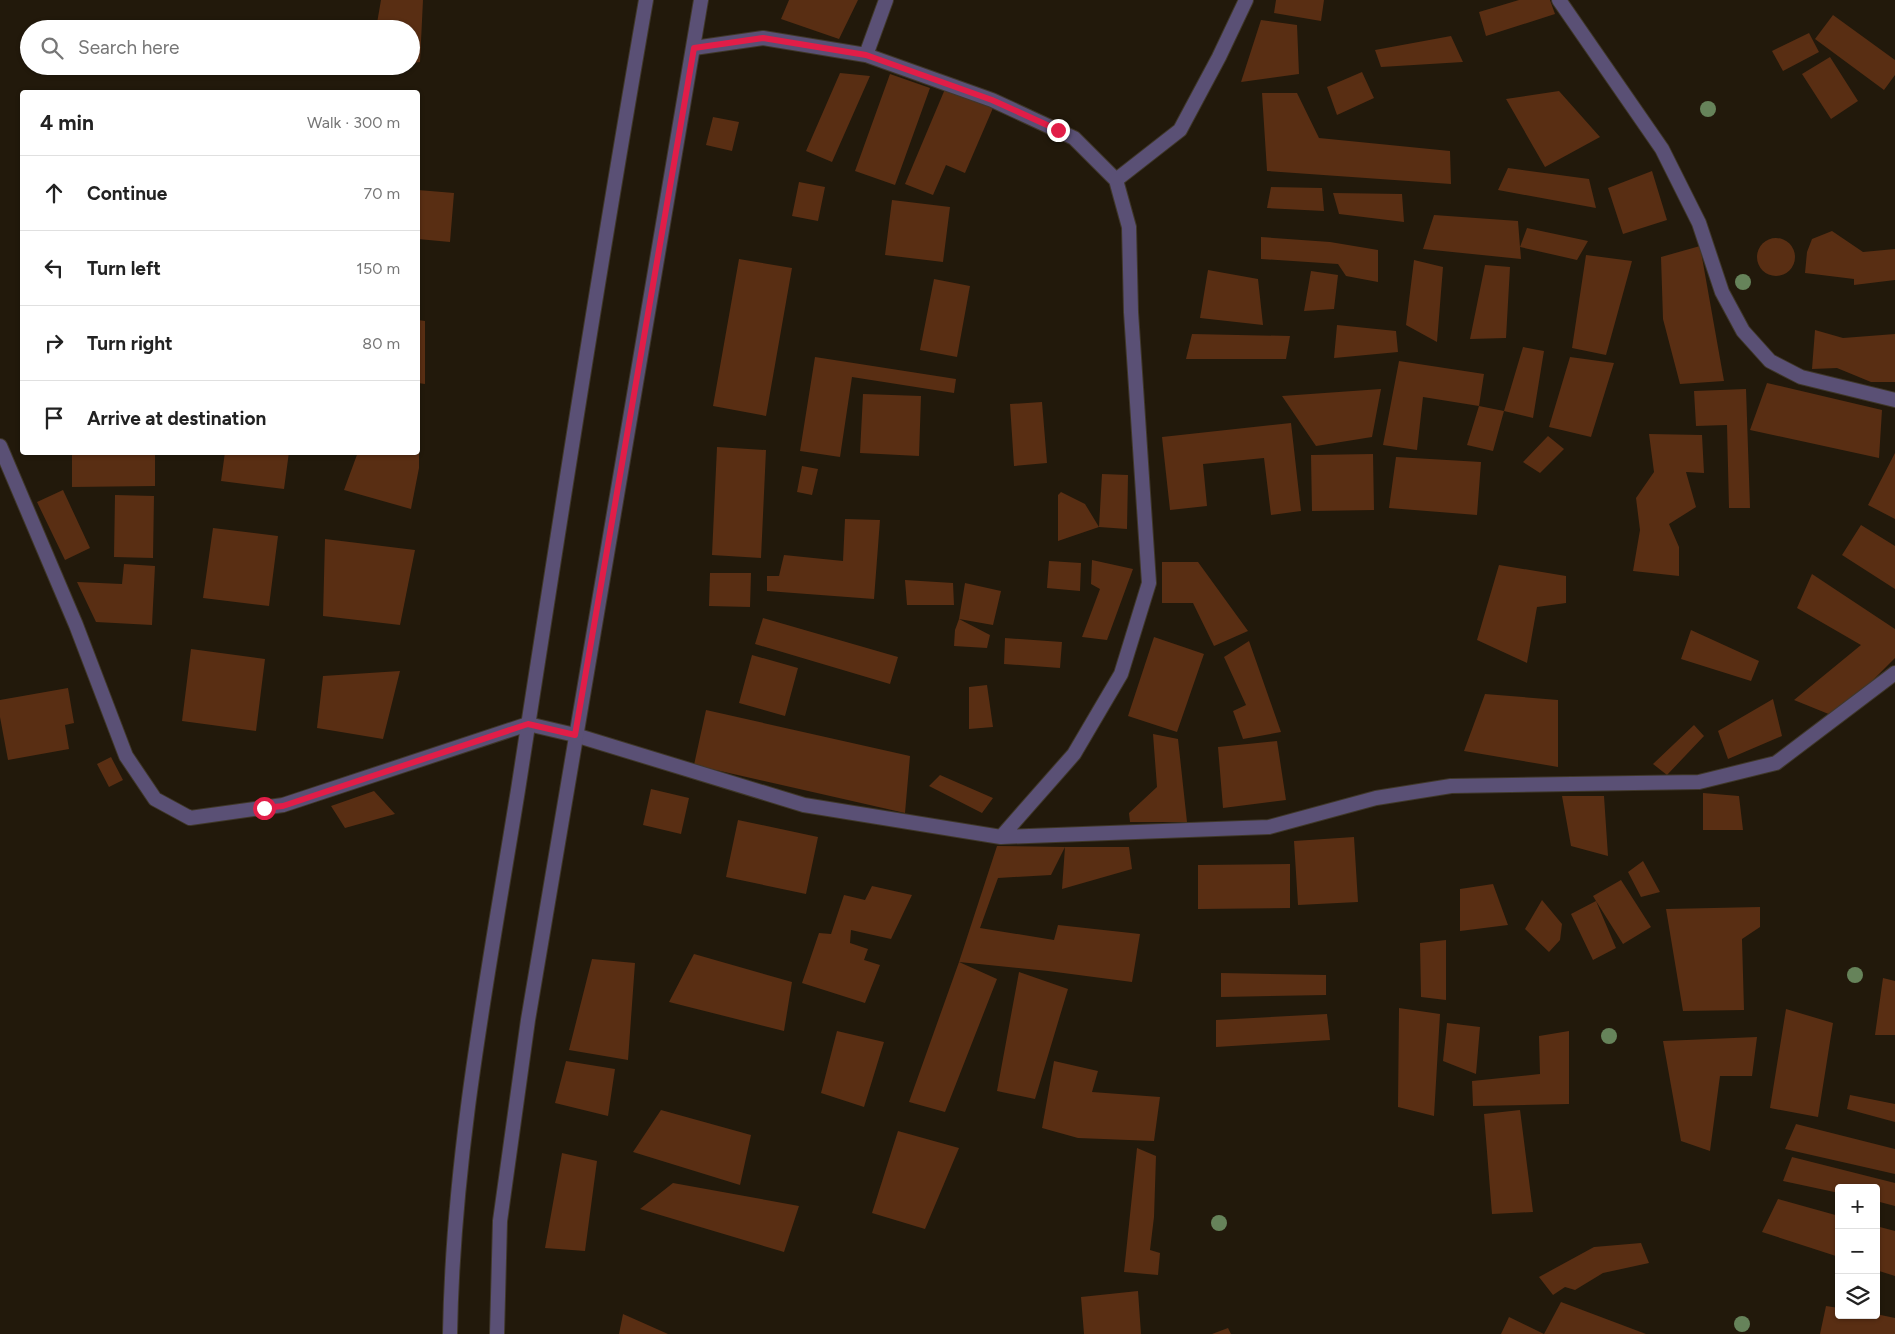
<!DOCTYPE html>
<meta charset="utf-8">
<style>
body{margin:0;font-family:Figtree,sans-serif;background:#f6f6f6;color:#222}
.controls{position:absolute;right:15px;bottom:15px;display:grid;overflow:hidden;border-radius:5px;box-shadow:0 1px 4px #0004}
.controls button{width:45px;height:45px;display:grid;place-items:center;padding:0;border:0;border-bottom:1px solid #e0e0e0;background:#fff;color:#222;font:25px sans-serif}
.stop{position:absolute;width:15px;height:15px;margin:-11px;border:4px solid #e11d48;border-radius:50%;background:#fff}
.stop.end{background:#e11d48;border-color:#fff;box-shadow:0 1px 5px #0008}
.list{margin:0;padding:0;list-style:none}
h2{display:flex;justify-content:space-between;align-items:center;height:65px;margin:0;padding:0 20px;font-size:21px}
h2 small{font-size:16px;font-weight:400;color:#767676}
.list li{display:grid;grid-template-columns:32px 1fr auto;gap:15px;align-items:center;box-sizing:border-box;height:75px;padding:0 20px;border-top:1px solid #e0e0e0}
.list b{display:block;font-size:19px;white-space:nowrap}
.list em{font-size:16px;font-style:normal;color:#767676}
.icon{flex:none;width:28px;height:28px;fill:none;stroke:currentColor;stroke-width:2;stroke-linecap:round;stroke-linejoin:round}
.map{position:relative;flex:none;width:1895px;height:1334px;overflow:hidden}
.search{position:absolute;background:#fff;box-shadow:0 1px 4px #0004;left:20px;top:20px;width:400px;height:55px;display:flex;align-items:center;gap:12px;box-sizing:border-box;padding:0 18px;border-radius:28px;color:#767676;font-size:19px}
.panel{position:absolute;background:#fff;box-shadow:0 1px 4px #0004;left:20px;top:90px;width:400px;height:365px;border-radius:5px}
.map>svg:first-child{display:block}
.building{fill:#592e13}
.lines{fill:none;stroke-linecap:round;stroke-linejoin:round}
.minor-casing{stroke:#3f3729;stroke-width:16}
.tertiary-casing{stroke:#3f3729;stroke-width:16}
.minor{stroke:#5a5075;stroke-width:14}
.tertiary{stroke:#5a5075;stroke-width:14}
.tree{fill:#66835a}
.route{stroke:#e11d48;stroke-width:6}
</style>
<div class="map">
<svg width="1895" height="1334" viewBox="0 0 1895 1334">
<rect width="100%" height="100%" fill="#22190b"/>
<path class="building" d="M381,0H423L420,62L411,63V29H376Z
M789,0H858L839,39L781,19Z
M1276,0H1324L1321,21L1274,13Z
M1519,0H1550L1555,14L1486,36L1479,12Z
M1833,15L1895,60V75L1884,90L1815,39Z
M1261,20L1297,25L1299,74L1241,82Z
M1809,33L1819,52L1783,71L1772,51Z
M1451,36L1463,62L1381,67L1375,50Z
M1830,57L1858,101L1831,119L1802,74Z
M1362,72L1374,98L1337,115L1327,87Z
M840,73L870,76L832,162L806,151Z
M890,74L930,88L895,185L855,171Z
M945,89L993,108L965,173L946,165L933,195L905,184Z
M1559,91L1600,137L1545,167L1506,99Z
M1262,93H1297L1319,138L1450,151L1451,184L1267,171Z
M713,117L739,122L732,151L706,145Z
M1508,168L1589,179L1596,208L1498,190Z
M1652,171L1667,220L1623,234L1608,188Z
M799,182L825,187L818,221L792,216Z
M1271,187L1322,188L1324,211L1267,208Z
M418,190L454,193L450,242L418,239Z
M1333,193L1402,194L1404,222L1339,214Z
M892,200L950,207L943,262L885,255Z
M1434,215L1518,221L1520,247L1527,228L1588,241L1577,260L1520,247L1521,259L1423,249Z
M1832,231L1863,252L1895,249V280L1854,285V279L1805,273L1807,252L1812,239Z
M1261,237L1330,242L1378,250V282L1346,276L1338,264L1261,259Z
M1757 257a19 19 0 1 1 38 0a19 19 0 1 1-38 0Z
M1700,246L1724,381L1680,384L1663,319L1661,257Z
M1586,255L1632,261L1606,355L1572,348Z
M739,259L792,268L766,416L713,406Z
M1414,260L1443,267L1437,342L1406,325Z
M1485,265L1510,267L1506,338L1470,339Z
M1208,270L1258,279L1263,325L1200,318Z
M1311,271L1338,275L1334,309L1304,311Z
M934,279L970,286L957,357L920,350Z
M418,320L425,321V384L418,383Z
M1337,325L1396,331L1398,352L1334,358Z
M1815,330L1843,338L1895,334V382H1871L1837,368L1812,369Z
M1192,334L1290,336L1286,359H1186Z
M1523,347L1544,351L1533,418L1504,411Z
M815,357L956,379L954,393L852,377L840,457L800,451Z
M1570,357L1614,363L1591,437L1549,427Z
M1399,361L1484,374L1479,406L1423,397L1417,450L1383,445Z
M1767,383L1882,410L1879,458L1750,430Z
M1381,389L1372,437L1316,446L1282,396Z
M1746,389L1750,508H1729L1727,425L1696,426L1694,391Z
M863,394L921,396L919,456L860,453Z
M1042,402L1047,463L1014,466L1010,404Z
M1479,406L1504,411L1493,451L1467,445Z
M1291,423L1301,511L1271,515L1264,458L1203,464L1207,506L1170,510L1162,437Z
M1649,434L1702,435L1704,473L1686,472L1696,507L1669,524L1679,547V576L1633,571L1640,530L1636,498L1654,472Z
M1548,436L1564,449L1540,473L1523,462Z
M717,447L766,450L761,558L712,555Z
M225,452H289L284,489L221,481Z
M358,452H419V468L411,509L344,490Z
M1895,453V519L1868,505Z
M155,454V486L72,487V455Z
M1373,454L1374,510L1312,511L1311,455Z
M1396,457L1481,462L1477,515L1389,508Z
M802,466L818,469L812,495L797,492Z
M1102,474L1128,475L1127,529L1099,527Z
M63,490L90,548L65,560L37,502Z
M1061,492L1085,504L1099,527L1058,541V495Z
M115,495L154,496L153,558L114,557Z
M845,519L880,520L874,599L767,591V576H779L784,555L843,561Z
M1861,525L1895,546V589L1842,555Z
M213,528L278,536L269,606L203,598Z
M325,539L415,550L400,625L323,616Z
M1092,560L1133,569L1107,640L1082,637L1100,589L1091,584Z
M1049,561L1081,563L1080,591L1047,588Z
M1162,562H1198L1248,631L1214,646L1193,603H1162Z
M124,564L155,566L152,625L96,622L77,582L122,584Z
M1499,565L1566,576V603L1537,607L1527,663L1477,640Z
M710,573H751L750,607L709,606Z
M1812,574L1895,629V658L1836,717L1794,700L1861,645L1797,608Z
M905,580L953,583L954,605H907Z
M965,583L1001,591L993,625L959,619Z
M763,618L898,657L890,684L755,644Z
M959,619L990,635L987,648L954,646L955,630Z
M1691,630L1759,661L1751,681L1681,659Z
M1154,637L1204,654L1177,732L1128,716Z
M1005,638L1062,642L1060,668L1004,664Z
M1249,641L1281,732L1243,739L1233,711L1246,705L1224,657Z
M191,649L265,659L256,731L182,721Z
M752,655L798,668L785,716L739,703Z
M400,671L383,739L317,728L323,676Z
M987,685L993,727L969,729V687Z
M68,688L74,723L65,725L69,749L8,760L0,717V700Z
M1485,694L1558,700V767L1464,751Z
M1773,699L1782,736L1728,759L1718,731Z
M706,710L910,756L905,813L694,765Z
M1694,725L1704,736L1667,775L1653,764Z
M1153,734L1178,739L1187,822H1130L1129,813L1157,787Z
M1277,741L1286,800L1223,808L1218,747Z
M111,757L123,780L109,787L97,764Z
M940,775L993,798L982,813L929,786Z
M651,789L689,798L681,834L643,825Z
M374,791L395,814L345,828L331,806Z
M1703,793L1739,796L1743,830H1703Z
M1562,796H1604L1608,856L1571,846Z
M738,820L818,837L806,894L726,877Z
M1354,837L1358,902L1298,905L1294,841Z
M997,846L1065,847L1051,875L998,878L980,928L1054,940L1058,925L1140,934L1132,982L1048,971L959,962L997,979L945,1112L909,1102L959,962Z
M1065,847H1129L1132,869L1062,889Z
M1643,861L1660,892L1641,897L1628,872Z
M1290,864V908L1198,909V865Z
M1621,880L1651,927L1623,944L1596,901L1616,948L1593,960L1571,914L1596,901L1593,896Z
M1493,884L1508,925L1460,931V889Z
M872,886L912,895L891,939L851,930L850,943L868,949L864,960L880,965L865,1003L802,983L819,933L831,934L844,895L865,900Z
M1542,900L1562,924L1560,940L1549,952L1525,929Z
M1760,907V927L1742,939L1744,1010L1683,1011L1666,909Z
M1446,940V1000L1421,997L1420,943Z
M694,954L792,982L784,1031L669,1002Z
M592,959L635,963L628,1060L569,1050Z
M1019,972L1068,989L1035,1099L997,1091Z
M1221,973L1326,975V995L1221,997Z
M1883,978L1895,981V1035H1875Z
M1399,1008L1440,1014L1434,1116L1398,1107Z
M1786,1009L1833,1023L1818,1117L1770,1108Z
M1327,1014L1330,1040L1216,1047V1020Z
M1447,1023L1480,1027L1476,1074L1443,1061Z
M837,1031L884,1042L864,1107L821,1093Z
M1569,1031V1104L1473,1106L1472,1081L1540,1074L1539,1036Z
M1757,1037L1752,1076H1720L1710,1151L1681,1141L1663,1041Z
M566,1061L615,1069L608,1116L555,1103Z
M1054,1061L1098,1071L1092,1092L1160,1097L1154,1141L1078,1138L1042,1128Z
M1850,1095L1895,1104V1122L1847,1109Z
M661,1110L751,1135L740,1185L633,1152Z
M1520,1110L1533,1212L1492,1214L1484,1114Z
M1796,1124L1895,1149V1174L1785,1149Z
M898,1131L959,1148L925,1229L872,1213Z
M1137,1148L1156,1156L1154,1217L1150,1250L1160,1253L1158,1275L1124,1272Z
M562,1153L597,1161L585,1251L545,1248Z
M1792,1157L1895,1183V1206L1876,1201V1188H1839V1193L1783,1181Z
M673,1183L799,1206L784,1252L640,1209Z
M1778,1199L1839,1216V1257L1762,1232Z
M1876,1226L1895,1231V1276L1876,1270Z
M1641,1243L1649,1263L1603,1273L1575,1290L1565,1287L1553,1295L1539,1277L1594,1247Z
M1138,1291L1141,1334H1084L1081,1297Z
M1561,1302L1646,1334H1544Z
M1826,1306L1839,1308V1315L1876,1314L1895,1318V1334H1820Z
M623,1314L668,1334H619Z
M1509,1317L1544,1334H1501Z
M1228,1328L1231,1334H1212Z"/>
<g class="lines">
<defs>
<path id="minor" d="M1559,0L1662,149L1699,223L1722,292L1743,331L1770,361L1801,377L1895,400
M694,48L763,38L866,55L992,100L1074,138L1116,180L1129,227L1131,312L1149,583L1121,674L1074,754L1001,837
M866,55L886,0
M1116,180L1180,130L1219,57L1246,0
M0,446L76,625L126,756L155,799L190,818L283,805L528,724L575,735L804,805L1001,837L1269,827L1376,798L1451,786L1699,782L1776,763L1895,673"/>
<path id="tertiary" d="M450,1334C453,1151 489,970 518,790C559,526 600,263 646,0
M497,1334L500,1221L528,1020L701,0"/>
</defs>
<use href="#minor" class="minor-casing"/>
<use href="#tertiary" class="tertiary-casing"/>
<use href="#minor" class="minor"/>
<use href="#tertiary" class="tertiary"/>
</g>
<g class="tree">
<circle cx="1708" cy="109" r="8"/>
<circle cx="1743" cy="282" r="8"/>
<circle cx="1855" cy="975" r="8"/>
<circle cx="1609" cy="1036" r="8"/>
<circle cx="1219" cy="1223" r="8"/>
<circle cx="1742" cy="1324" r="8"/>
</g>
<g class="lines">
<path class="route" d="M264,808L283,806L528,724L575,735L694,48L763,38L866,55L992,100L1058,130"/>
</g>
</svg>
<div class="controls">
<button>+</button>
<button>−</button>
<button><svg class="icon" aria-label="layers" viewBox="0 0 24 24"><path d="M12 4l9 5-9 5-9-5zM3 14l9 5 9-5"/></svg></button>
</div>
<div class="stop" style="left:264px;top:808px"></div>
<div class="stop end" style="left:1058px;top:130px"></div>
<div class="search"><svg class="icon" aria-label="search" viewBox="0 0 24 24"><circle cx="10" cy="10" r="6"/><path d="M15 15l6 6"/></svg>Search here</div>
<section class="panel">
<h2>4 min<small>Walk · 300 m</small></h2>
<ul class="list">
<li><svg class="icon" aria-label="ahead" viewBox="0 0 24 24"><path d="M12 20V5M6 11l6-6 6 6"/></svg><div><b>Continue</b></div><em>70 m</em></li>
<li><svg class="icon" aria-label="left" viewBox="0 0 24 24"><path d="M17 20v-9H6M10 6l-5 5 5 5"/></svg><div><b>Turn left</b></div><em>150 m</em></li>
<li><svg class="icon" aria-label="right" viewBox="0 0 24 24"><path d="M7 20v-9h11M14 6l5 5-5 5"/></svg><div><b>Turn right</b></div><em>80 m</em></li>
<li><svg class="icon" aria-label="arrive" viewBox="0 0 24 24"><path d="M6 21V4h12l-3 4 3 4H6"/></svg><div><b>Arrive at destination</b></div></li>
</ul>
</section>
</div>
